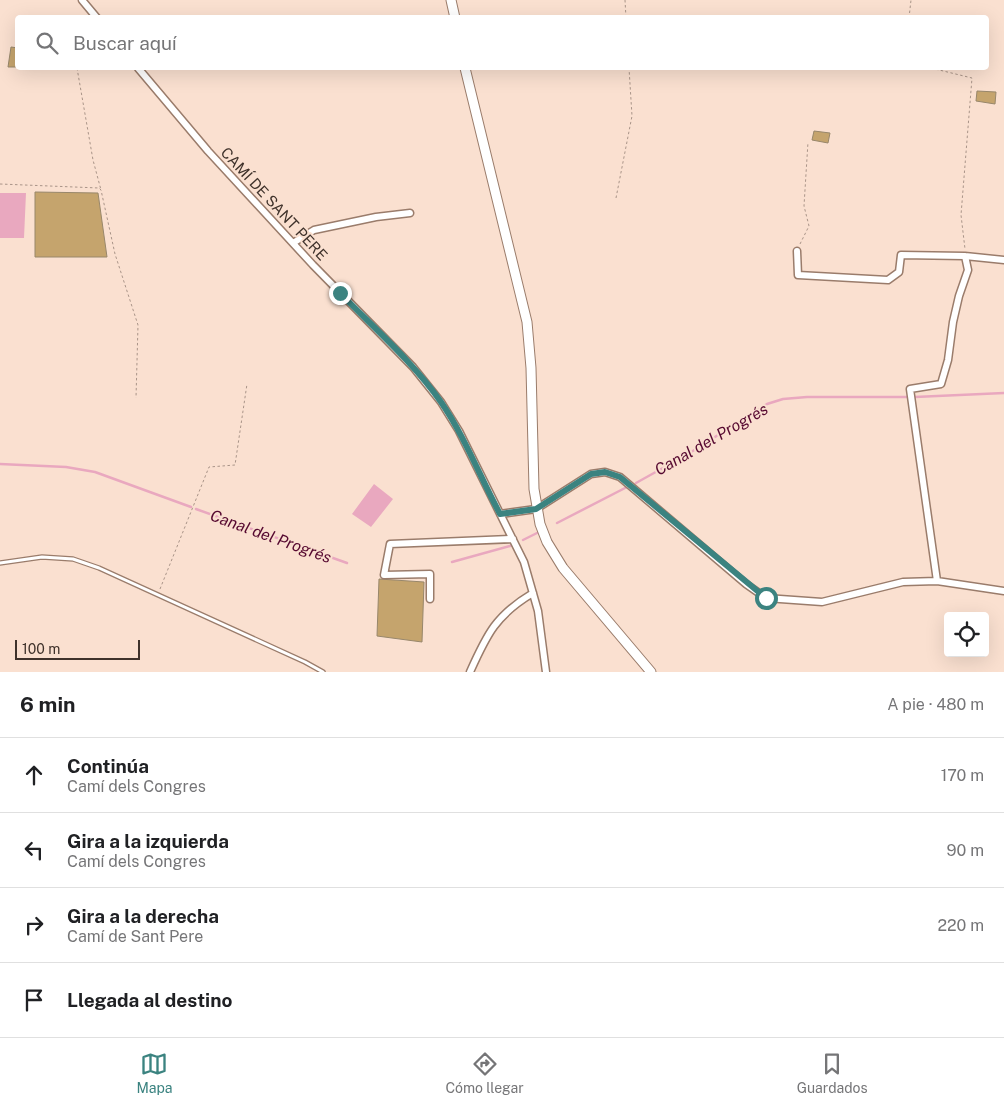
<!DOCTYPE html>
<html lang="es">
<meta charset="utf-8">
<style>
body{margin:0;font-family:"Public Sans",sans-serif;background:#f2f2f2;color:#202124}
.controls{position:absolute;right:15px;bottom:15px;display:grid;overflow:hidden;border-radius:5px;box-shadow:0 5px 20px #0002}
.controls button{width:45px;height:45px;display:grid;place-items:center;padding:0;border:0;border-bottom:1px solid #e0e0e0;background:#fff;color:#202124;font:25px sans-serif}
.scale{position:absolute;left:15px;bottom:12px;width:125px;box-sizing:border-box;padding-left:5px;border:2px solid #3f322b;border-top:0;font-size:14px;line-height:18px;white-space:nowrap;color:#3f322b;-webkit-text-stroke:4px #fae0d0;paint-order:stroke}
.stop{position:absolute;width:15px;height:15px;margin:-11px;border:4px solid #3b8380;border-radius:50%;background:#fff}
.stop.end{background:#3b8380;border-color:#fff;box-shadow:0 1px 5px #0008}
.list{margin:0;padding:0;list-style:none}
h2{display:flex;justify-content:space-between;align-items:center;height:65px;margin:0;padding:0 20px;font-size:21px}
h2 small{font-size:16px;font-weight:400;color:#757577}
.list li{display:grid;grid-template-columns:32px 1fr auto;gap:15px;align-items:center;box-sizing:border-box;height:75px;padding:0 20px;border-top:1px solid #e0e0e0}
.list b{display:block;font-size:19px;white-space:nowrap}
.list p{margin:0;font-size:16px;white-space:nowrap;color:#757577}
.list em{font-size:16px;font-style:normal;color:#757577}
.icon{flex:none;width:28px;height:28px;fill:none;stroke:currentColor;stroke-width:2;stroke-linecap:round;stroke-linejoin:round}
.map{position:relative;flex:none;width:1004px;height:672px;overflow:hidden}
.search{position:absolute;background:#fff;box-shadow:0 5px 20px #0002;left:15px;right:15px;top:15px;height:55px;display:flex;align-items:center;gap:12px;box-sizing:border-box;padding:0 18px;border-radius:5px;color:#757577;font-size:19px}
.sheet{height:365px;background:#fff}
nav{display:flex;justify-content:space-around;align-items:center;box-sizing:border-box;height:70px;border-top:1px solid #e0e0e0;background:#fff;font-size:14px;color:#757577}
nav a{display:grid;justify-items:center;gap:2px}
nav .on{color:#3b8380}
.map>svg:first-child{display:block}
.water{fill:#e9a8bf}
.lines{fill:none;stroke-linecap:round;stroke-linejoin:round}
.stream{stroke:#e9a8bf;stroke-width:2.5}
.building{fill:#c5a46d;stroke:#98876b}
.lane-casing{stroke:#9a7c6b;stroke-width:5.5}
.street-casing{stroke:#9a7c6b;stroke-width:9}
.secondary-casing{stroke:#9a7c6b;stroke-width:11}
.path{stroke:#a99488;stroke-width:1;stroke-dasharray:2.5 2.5;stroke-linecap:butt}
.lane{stroke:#fff;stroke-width:3}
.street{stroke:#fff;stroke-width:6}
.secondary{stroke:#fff;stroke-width:9}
.route{stroke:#3b8380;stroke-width:6}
.labels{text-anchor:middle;stroke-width:4;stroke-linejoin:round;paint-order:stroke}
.street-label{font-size:15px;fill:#3f322b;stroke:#fae0d0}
.water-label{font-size:16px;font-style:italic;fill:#560930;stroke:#fae0d0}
</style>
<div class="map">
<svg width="1004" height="672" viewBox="0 0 1004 672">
<rect width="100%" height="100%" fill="#fae0d0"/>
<path class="water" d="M0,193H26L24,238H0Z
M374,484L393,499L371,527L352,514Z"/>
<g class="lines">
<path class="stream" d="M915,397L1004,393
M0,464L66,467L95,472L191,507
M636,483L688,454L767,404L783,399L807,397H907
M196,509L347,563
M557,523L627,487
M523,540L539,532
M452,562L510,546"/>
</g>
<path class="building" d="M11,47L18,48V67H8Z
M977,91L996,92L995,104L976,101Z
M814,131L830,133L828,143L812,140Z
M35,192L98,193L107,257H35Z
M379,579L424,582L422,642L377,636Z"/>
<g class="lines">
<defs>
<path id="lane" d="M0,563L42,557L73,559L99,568L305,662L323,672"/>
<path id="street" d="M82,0L97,18
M138,68L208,151L313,265L413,367L441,402L459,431L524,562L538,611L546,672
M293,243L314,230L376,217L410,213
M797,251L798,275L888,280L899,272L901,255L965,256L1004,260
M500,514L536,509L591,474L605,472L620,477L746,584L766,598L822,602L903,582L937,581L1004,591
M937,581L910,389L941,384L948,360L953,322L959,296L968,270L965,256
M430,599V574L384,575L390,544L513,539
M470,672C487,634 496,615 533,593"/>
<path id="secondary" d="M451,0L455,18
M465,68L527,322L531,368L534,489L540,524L547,542L563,568L651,672"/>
</defs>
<use href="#lane" class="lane-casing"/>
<use href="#street" class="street-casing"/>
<use href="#secondary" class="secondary-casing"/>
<path class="path" d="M625,0L626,18
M909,18L911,0
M77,68L93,160L101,190
M931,68L972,78L961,215L965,249
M0,184L99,188L101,190L115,254L138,325L136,398
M616,198L632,116L629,68
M800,244L809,226L804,206L808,142
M160,589L209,467L235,465L247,384"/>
<use href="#lane" class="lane"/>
<use href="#street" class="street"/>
<use href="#secondary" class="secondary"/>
</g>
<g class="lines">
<path class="route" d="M340,293C374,328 413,362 441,402C465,437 480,477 500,514L536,509L591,474L605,472L620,477L766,598"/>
</g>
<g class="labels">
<g class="street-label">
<text transform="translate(274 204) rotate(47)" y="5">CAMÍ DE SANT PERE</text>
</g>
<g class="water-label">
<text transform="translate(711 439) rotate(-30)" y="6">Canal del Progrés</text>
<text transform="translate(271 536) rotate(20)" y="6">Canal del Progrés</text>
</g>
</g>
</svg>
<div class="controls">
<button><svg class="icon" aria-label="locate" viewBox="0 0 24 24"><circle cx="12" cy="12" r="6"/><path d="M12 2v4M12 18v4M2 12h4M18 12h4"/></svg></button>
</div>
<div class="scale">100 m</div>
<div class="stop" style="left:766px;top:598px"></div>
<div class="stop end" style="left:340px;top:293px"></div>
<div class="search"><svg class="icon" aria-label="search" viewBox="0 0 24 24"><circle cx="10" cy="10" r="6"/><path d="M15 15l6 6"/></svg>Buscar aquí</div>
</div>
<section class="sheet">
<h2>6 min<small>A pie · 480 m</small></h2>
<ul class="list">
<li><svg class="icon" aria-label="ahead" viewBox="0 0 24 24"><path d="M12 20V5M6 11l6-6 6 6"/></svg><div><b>Continúa</b><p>Camí dels Congres</p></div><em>170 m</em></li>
<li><svg class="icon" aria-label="left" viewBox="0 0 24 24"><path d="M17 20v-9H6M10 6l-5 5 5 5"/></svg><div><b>Gira a la izquierda</b><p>Camí dels Congres</p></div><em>90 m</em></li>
<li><svg class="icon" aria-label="right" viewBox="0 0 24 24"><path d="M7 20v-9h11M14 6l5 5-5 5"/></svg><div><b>Gira a la derecha</b><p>Camí de Sant Pere</p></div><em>220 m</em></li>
<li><svg class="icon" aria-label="arrive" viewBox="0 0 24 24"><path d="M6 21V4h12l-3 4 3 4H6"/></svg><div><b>Llegada al destino</b></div></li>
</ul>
</section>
<nav>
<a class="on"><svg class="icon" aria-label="map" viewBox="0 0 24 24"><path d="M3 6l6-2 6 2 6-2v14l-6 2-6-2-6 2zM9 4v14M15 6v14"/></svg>Mapa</a>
<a><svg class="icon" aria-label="directions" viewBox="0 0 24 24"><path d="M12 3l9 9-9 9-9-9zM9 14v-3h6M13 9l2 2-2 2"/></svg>Cómo llegar</a>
<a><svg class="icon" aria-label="saved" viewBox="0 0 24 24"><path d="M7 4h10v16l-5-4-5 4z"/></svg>Guardados</a>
</nav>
